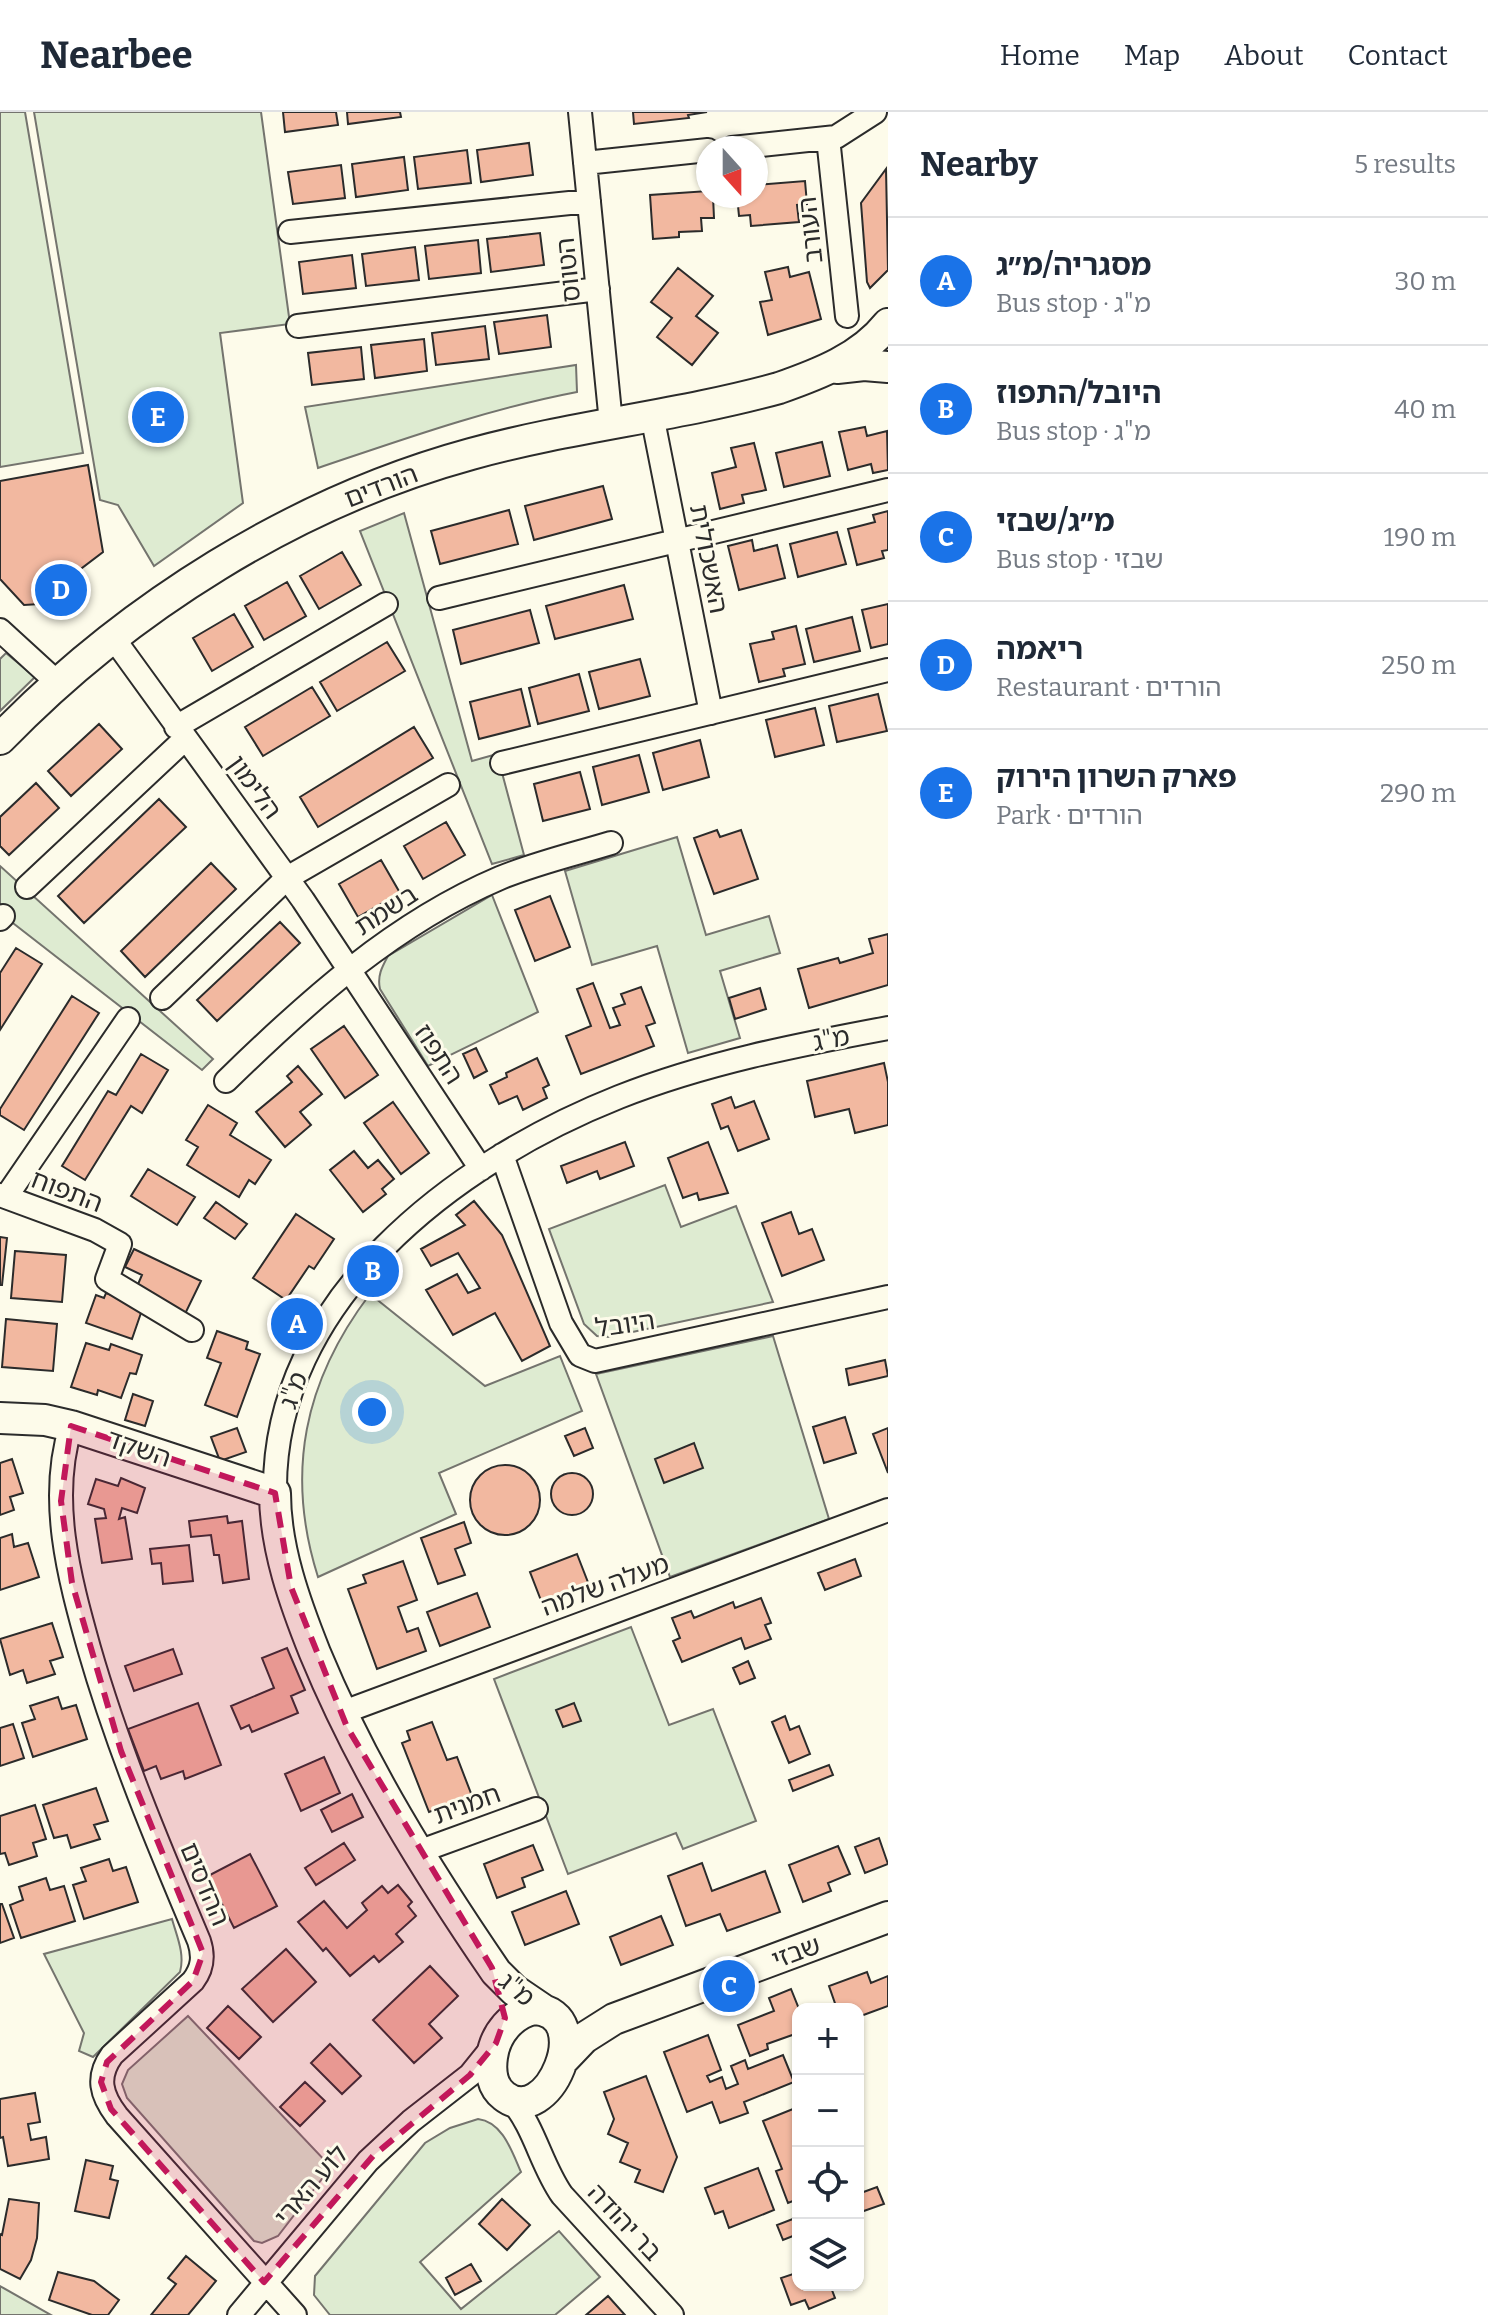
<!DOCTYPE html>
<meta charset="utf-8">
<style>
body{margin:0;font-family:Bitter,"Noto Sans Hebrew",serif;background:#f6f6f7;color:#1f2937}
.controls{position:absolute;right:24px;bottom:24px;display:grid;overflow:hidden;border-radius:16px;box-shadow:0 2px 6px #0004}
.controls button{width:72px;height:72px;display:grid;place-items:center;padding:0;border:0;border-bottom:2px solid #e0e1e3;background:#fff;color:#1f2937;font:40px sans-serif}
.compass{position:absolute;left:696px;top:24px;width:72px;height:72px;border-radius:50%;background:#fff;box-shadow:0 2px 6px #0004;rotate:159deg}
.you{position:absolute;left:372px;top:1300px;width:28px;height:28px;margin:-20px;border:6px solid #fff;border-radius:50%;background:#1a73e8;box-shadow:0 0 0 12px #1a73e833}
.badge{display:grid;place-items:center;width:52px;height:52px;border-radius:50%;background:#1a73e8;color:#fff;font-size:26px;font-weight:700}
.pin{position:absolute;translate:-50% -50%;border:4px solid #fff;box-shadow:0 2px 8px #0006}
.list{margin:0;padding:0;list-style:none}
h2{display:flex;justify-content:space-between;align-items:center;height:104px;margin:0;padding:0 32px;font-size:34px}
h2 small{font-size:26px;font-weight:400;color:#747a83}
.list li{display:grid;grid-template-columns:52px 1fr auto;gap:24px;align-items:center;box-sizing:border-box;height:128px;padding:0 32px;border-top:2px solid #e0e1e3}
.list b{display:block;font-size:30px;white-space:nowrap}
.list p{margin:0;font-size:26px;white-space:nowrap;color:#747a83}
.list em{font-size:26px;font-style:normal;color:#747a83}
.icon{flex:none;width:44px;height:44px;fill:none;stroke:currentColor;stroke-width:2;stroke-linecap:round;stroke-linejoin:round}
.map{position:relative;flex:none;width:888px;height:2203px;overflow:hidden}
header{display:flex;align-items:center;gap:48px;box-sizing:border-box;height:112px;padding:0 40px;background:#fff;border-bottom:2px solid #e0e1e3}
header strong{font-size:38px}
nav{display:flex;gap:44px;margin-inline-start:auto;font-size:28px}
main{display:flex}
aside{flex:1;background:#fff}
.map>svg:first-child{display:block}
.green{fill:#deebd1;stroke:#74746e;stroke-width:2}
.building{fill:#f2b8a0;stroke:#2b2b2b;stroke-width:2}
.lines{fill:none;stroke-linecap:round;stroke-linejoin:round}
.street-casing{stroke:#2b2b2b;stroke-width:26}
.secondary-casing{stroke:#2b2b2b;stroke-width:34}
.street{stroke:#fdfbea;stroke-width:22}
.secondary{stroke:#fdfbea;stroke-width:30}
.marked{fill:#c2185b;fill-opacity:0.2;stroke:#c2185b;stroke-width:6;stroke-dasharray:16 10;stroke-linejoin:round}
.labels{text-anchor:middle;stroke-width:6;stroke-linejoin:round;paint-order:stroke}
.street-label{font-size:26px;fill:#2b2b2b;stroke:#fdfbea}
</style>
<header>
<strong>Nearbee</strong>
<nav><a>Home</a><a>Map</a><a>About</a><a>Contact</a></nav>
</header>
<main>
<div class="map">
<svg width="888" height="2203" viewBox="0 0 888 2203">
<rect width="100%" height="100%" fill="#fdfbea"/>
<path class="green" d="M0,0H25L83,341L0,355Z
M34,0H261L290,212L220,221L243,391L154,454L118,393L100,388Z
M576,253L577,280C488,297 404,327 318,356L305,295Z
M404,401L472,649L497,642L524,743L492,752L360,419Z
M6,541L35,565L0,599V547Z
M677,725L706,823L769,804L780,841L720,859L740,926L688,941L657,834L592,853L565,759Z
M0,754L213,947L202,958L0,801Z
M492,783L538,900L428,954L380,877C377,864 382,855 388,844Z
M665,1073L681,1115L736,1094L773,1190L609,1225L597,1224L584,1212L549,1117Z
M370,1182L485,1274L560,1244L582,1299L439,1361L456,1402L318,1465C285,1361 304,1269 370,1182Z
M773,1224L829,1407L670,1465L596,1262Z
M631,1515L669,1613L713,1597L756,1709L683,1737L676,1721L568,1762L494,1567Z
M172,1807C177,1825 185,1842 180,1860L93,1945L79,1939L84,1921L44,1842Z
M188,1904L331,2055L278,2124L262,2131L254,2129L127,1986L122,1972L128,1958Z
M478,2007C503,2010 512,2040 521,2060L420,2150L461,2197L559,2119L600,2165L555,2203H330L314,2183L315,2164L425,2031L450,2016Z
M0,2174L51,2203H0Z"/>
<path class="building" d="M283,0H336L338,13L285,20Z
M347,0H400L401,5L348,12Z
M633,0H707L688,3L689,6L634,12Z
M529,31L533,63L481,70L477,38Z
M467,38L471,71L418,77L414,45Z
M404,45L408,78L356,85L352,52Z
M341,53L345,86L293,92L288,60Z
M886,57L888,158L870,176L867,170L861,91Z
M805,69L807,92L797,93L799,110L751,114L750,103L739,104L737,84H756V73Z
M708,79V84H713L714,106H701L702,119L679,120V125L653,127L650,83Z
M540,121L544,153L491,160L487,127Z
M478,128L481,161L429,167L425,134Z
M415,135L419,168L366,174L362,142Z
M352,143L356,176L303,182L299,150Z
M788,155L790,165L809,160L821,207L768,223L760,190L772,188L765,160Z
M678,156L713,184L696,204L718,221L692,253L657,225L672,206L651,190Z
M547,203L551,235L499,242L494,210Z
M485,214L489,247L436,253L432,221Z
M424,227L427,259L375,266L371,233Z
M361,235L364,267L312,273L308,241Z
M865,315L867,324L887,319L888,358L873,361L871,352L848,358L839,320Z
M822,330L830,364L784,375L776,341Z
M754,331L766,378L742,383L744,391L720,397L712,361L736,355L731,336Z
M88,353L103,440L65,469L75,480L56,491L24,493L0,467V369Z
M603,374L612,407L534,428L525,394Z
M509,398L518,432L440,452L431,419Z
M888,399V438L882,439L884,446L857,453L848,417L875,410L873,403Z
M837,420L846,452L798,465L790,432Z
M752,428L754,439L777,433L785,466L739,478L728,434Z
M342,440L361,473L319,497L300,464Z
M287,470L306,504L264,528L245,494Z
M624,473L633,507L555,527L546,494Z
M888,492V532L871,536L862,498Z
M530,498L539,531L461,552L453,518Z
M234,502L253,535L212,559L193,526Z
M852,505L860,539L814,550L806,517Z
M796,514L805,552L783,557L785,564L759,570L750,532L774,527L772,520Z
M387,530L405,559L337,599L320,570Z
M640,547L650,584L599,597L589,560Z
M579,562L589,599L538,612L529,576Z
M312,575L330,604L263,644L245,615Z
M521,577L530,614L479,627L470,590Z
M878,582L887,619L837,630L829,594Z
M815,596L824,633L775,645L766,608Z
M99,612L122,637L71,684L48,659Z
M414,615L433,646L318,715L300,685Z
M700,628L709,665L663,678L653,641Z
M639,643L649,680L602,693L593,655Z
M580,660L590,697L543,709L534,672Z
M36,671L59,696L9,743L0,734V705Z
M159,687L186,715L84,811L58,784Z
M446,710L465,743L423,767L404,734Z
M717,718L720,725L741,718L758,767L714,782L694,726Z
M381,748L400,781L358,805L339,772Z
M211,751L236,777L145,865L121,839Z
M550,784L570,835L535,849L515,798Z
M280,810L300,831L217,909L197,888Z
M888,822V873L809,896L798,857L838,846L840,851L873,841L869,827Z
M16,836L42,852L0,918V861Z
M593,871L610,916L620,913L613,896L625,892L621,882L641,875L655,911L646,914L654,934L581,962L566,924L591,914L577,877Z
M760,876L766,897L735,907L729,886Z
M72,884L99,901L24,1018L0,1003V997Z
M344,914L378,963L345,986L311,937Z
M476,936L487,959L474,966L463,942Z
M141,942L168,958L142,1001L131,994L85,1068L62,1054L108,979L116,983Z
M537,946L549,973L543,976L547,986L523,998L517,984L499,992L490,973L507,965L506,961Z
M884,951L888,970V1013L855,1021L849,997L815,1005L807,969Z
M298,954L322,982L300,1000L311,1013L285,1035L256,1000L292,970L287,964Z
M731,985L735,996L754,989L769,1027L738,1039L728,1014L721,1017L712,992Z
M393,990L429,1041L401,1062L364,1011Z
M208,993L237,1011L230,1023L271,1048L255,1072L249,1068L239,1085L187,1053L198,1035L186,1028Z
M625,1030L634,1054L600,1067L597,1059L567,1071L561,1054Z
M708,1030L728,1081L699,1088L697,1081L683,1086L668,1046Z
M354,1039L368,1056L378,1048L394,1067L382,1077L386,1082L363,1100L330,1058Z
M148,1057L195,1085L177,1113L131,1084Z
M474,1089L502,1123L550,1234L522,1249L495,1201L453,1223L426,1178L457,1162L468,1181L480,1176L458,1141L431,1154L421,1137L465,1113L456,1103Z
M216,1090L247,1112L235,1127L204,1106Z
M791,1100L799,1122L812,1117L824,1148L782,1164L762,1111Z
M296,1102L334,1127L314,1157L309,1154L286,1188L253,1166Z
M0,1125L7,1126L2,1173H0Z
M134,1137L201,1169L185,1202L135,1179L142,1163L125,1155Z
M15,1139L66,1143L62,1190L11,1186Z
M106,1181L133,1191L131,1195L142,1198L132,1227L86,1211L96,1183L104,1186Z
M6,1207L57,1212L53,1259L2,1255Z
M217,1219L248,1230L246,1237L260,1242L237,1305L205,1293L221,1251L207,1246Z
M86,1231L109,1238L111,1232L142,1243L136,1262L130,1261L121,1286L98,1278L97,1283L71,1275Z
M885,1248L888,1264L849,1273L846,1257Z
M133,1282L153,1289L145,1314L125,1308Z
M845,1305L856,1341L824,1351L813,1315Z
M237,1316L246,1340L220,1349L211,1325Z
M585,1316L593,1336L574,1344L565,1324Z
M888,1316V1361L873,1322Z
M694,1331L703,1356L664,1371L655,1347Z
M12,1347L23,1381L10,1385L14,1398L0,1403V1351Z
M470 1388a35 35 0 1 1 70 0a35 35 0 1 1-70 0Z
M551 1382a21 21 0 1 1 42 0a21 21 0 1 1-42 0Z
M121,1366L145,1376L137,1401L122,1396L119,1407L125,1405L132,1447L102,1451L95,1407L106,1406L104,1397L88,1392L96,1367L118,1374Z
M227,1404L228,1411L242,1409L249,1467L223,1471L219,1443H214L211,1423L191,1425L189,1409Z
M464,1410L471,1431L455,1437L465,1463L438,1472L421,1426Z
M12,1422L14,1435L28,1431L39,1465L0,1478V1426Z
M189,1433L193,1469L163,1472L161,1451L152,1452L150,1437Z
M577,1442L589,1473L542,1491L530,1460Z
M855,1447L861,1464L825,1478L818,1461Z
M403,1449L417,1488L398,1495L407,1520L418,1516L426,1539L377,1557L348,1477L366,1471L363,1463Z
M477,1481L490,1515L440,1534L427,1500Z
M761,1486L771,1511L765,1513L771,1527L745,1537L741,1526L682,1550L673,1529L680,1526L672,1506L691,1499L694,1506L733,1490L735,1496Z
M52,1511L63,1545L50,1549L55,1562L27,1571L23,1558L10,1563L0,1527Z
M287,1536L305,1578L291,1584L298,1601L252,1620L249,1613L241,1617L231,1594L274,1576L262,1546Z
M173,1537L182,1562L134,1579L125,1554Z
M748,1549L755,1566L740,1572L733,1556Z
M58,1585L62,1597L76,1593L87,1627L33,1645L22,1611L35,1607L30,1594Z
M198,1591L221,1653L185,1667L183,1659L161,1667L156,1654L144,1659L128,1617Z
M574,1591L581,1609L563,1615L556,1598Z
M785,1604L790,1618L799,1614L810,1642L789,1651L772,1610Z
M432,1610L447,1648L457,1645L472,1684L429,1700L402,1631L410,1628L407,1619Z
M13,1612L24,1646L0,1654V1616Z
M324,1645L340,1681L301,1699L285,1662Z
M829,1653L833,1663L793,1679L789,1668Z
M96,1676L108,1709L94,1713L100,1727L71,1736L67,1723L54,1726L43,1693Z
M352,1682L363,1705L332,1720L321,1698Z
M35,1693L46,1727L33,1731L37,1744L9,1753L5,1741L0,1742V1704Z
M879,1726L888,1752L865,1761L855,1735Z
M344,1731L355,1748L316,1773L305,1756Z
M533,1733L543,1758L522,1766L525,1775L497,1786L484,1752Z
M838,1734L850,1762L828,1771L831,1779L803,1790L789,1753Z
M250,1742L277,1794L234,1816L208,1764Z
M109,1747L113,1759L126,1755L138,1790L84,1807L73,1773L86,1769L81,1756Z
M702,1751L712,1779L765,1759L780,1800L727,1819L720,1802L686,1814L668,1764Z
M46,1766L50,1778L64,1774L75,1809L21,1826L10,1793L23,1788L19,1775Z
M398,1773L412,1790L408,1794L416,1804L396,1822L403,1830L379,1850L374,1844L350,1864L326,1836L323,1839L298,1810L324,1789L347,1816L367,1798L362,1791L382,1774L388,1781Z
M566,1779L579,1812L525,1833L512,1800Z
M0,1792H2L14,1826L0,1831Z
M661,1804L673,1833L621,1853L610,1825Z
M286,1837L316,1870L273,1910L242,1877Z
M430,1854L458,1884L429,1912L442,1926L414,1951L373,1908Z
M867,1860L871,1871L888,1864V1894L858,1905V1897H837L829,1874Z
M791,1877L799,1897L798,1921L767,1932L768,1937L750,1944L738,1913L774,1899L769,1886Z
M228,1894L261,1925L239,1947L207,1916Z
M708,1923L721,1958L707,1964L710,1970L722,1965L726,1977L738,1972L731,1954L745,1948L748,1957L783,1943L794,1970L744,1990L748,2001L720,2011L712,1990L687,2000L664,1940Z
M330,1932L361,1964L342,1982L311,1951Z
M646,1964L677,2045L663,2080L635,2070L640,2058L620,2050L628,2031L608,2022L614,2007L604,1980Z
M305,1970L325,1989L300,2014L280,1995Z
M35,1981L40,2010L28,2012L31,2028L46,2025L49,2047L8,2054L3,2025L0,2026V1987Z
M798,1995V2087L788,2091L776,2059L782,2057L763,2009Z
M86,2048L113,2054L110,2067L118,2069L109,2106L75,2099Z
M758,2056L774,2098L729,2116L723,2099L715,2102L705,2076Z
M877,2075L884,2092L858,2101V2082Z
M9,2087L39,2091L37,2126L31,2148L20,2167L0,2157V2122L2,2123Z
M502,2087L530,2113L507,2138L479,2112Z
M798,2105V2122L783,2128L777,2113Z
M186,2144L216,2169L188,2203H151L176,2172L168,2166Z
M471,2152L481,2169L455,2183L446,2166Z
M58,2160L94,2169L119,2188L108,2203H92L49,2188Z
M796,2161L798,2173H830L835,2186L809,2197L805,2188L791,2193L781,2166Z
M608,2184L625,2203H586Z"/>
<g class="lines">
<defs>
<path id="street" d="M580,0L611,311
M828,26L847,204
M732,36L836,25L875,0
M585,51L708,38
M290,120L589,89
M298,214L598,177
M652,303L711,601
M439,486L888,378
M0,518L59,572
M114,527L303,788L481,1057
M176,615L386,492
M502,651L888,558
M27,775L185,627
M0,807L3,804
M162,886L287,766L448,673
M226,969C308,889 394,811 500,766C536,751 575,742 611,731
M502,1043L561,1211L580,1243L595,1249L888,1185
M0,1083L95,1118L120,1132L107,1167L192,1218
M6,1085L128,907
M71,1314C48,1387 69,1465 89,1536C118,1637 158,1732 199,1829C204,1844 203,1856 193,1869L112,1943C96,1965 101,1983 117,2004L295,2203
M275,1381C272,1188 455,1050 619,985C705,951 797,933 888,916
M341,1601L888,1398
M418,1740L536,1697
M511,1988C535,2016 541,2053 562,2083L672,2203
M239,2203L368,2049L411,2009L470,1963L495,1932"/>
<path id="secondary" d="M837,256L864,253L888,255
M0,627C127,496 295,390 471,342C572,314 678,304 779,276C819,262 861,246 888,212
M0,1306L45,1308L71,1314L275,1381C275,1436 295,1491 315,1541C362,1655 427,1759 496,1860L514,1878L542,1897
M535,1897C598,1901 548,2019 504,1984C492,1975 490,1959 492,1945C495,1922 512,1901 535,1897Z
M563,1948L584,1926L614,1907L888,1805"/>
</defs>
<use href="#street" class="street-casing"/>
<use href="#secondary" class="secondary-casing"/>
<use href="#street" class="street"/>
<use href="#secondary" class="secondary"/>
</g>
<path class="marked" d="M71,1314L275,1381L291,1475L347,1615L492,1856L505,1906L496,1931L470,1963L373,2044L264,2170L111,1997L101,1970L107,1950L193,1869L203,1841L121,1639L72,1471L61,1389Z"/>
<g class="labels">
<g class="street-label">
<text transform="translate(810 118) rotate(-96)" y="9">העורב</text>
<text transform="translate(568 158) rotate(-96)" y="9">הטווס</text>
<text transform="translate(381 374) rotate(-21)" y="9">הורדים</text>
<text transform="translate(709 447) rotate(79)" y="9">האשכולית</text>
<text transform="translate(255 675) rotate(54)" y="9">הלימון</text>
<text transform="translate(386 798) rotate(-33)" y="9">בשמת</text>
<text transform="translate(831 927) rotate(-11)" y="9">מ"ג</text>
<text transform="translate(439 942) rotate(57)" y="9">התפוז</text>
<text transform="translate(67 1079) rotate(21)" y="9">התפוח</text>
<text transform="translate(625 1212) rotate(-8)" y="9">היובל</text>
<text transform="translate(293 1278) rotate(-70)" y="9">מ"ג</text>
<text transform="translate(139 1336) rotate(19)" y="9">השקד</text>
<text transform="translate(605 1473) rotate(-20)" y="9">מעלה שלמה</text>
<text transform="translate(467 1692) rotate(-20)" y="9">חמנית</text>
<text transform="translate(205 1772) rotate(67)" y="9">ההדסים</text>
<text transform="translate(796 1840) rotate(-20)" y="9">שבזי</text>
<text transform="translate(517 1877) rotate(40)" y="9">מ"ג</text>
<text transform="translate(311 2073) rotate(-49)" y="9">לוע הארי</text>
<text transform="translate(625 2110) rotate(47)" y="9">בר יהודה</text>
</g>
</g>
</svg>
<div class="controls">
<button>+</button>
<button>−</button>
<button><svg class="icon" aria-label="locate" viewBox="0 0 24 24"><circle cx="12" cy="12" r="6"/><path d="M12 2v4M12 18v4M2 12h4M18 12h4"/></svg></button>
<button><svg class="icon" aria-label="layers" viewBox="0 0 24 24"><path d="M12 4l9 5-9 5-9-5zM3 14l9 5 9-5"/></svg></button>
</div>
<svg class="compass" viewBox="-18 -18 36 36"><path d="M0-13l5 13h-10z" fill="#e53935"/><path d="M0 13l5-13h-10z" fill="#747a83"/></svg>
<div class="you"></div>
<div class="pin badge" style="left:297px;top:1212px">A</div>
<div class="pin badge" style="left:373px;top:1159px">B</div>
<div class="pin badge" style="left:729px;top:1874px">C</div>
<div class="pin badge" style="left:61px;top:478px">D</div>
<div class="pin badge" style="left:158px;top:305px">E</div>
</div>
<aside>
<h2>Nearby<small>5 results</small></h2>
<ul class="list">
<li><span class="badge">A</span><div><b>מסגריה/מ״ג</b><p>Bus stop · מ&quot;ג</p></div><em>30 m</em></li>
<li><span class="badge">B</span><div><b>היובל/התפוז</b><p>Bus stop · מ&quot;ג</p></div><em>40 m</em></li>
<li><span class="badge">C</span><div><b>מ״ג/שבזי</b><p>Bus stop · שבזי</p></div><em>190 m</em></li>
<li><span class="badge">D</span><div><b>ריאמה</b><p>Restaurant · הורדים</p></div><em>250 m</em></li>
<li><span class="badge">E</span><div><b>פארק השרון הירוק</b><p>Park · הורדים</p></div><em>290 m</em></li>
</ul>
</aside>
</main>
